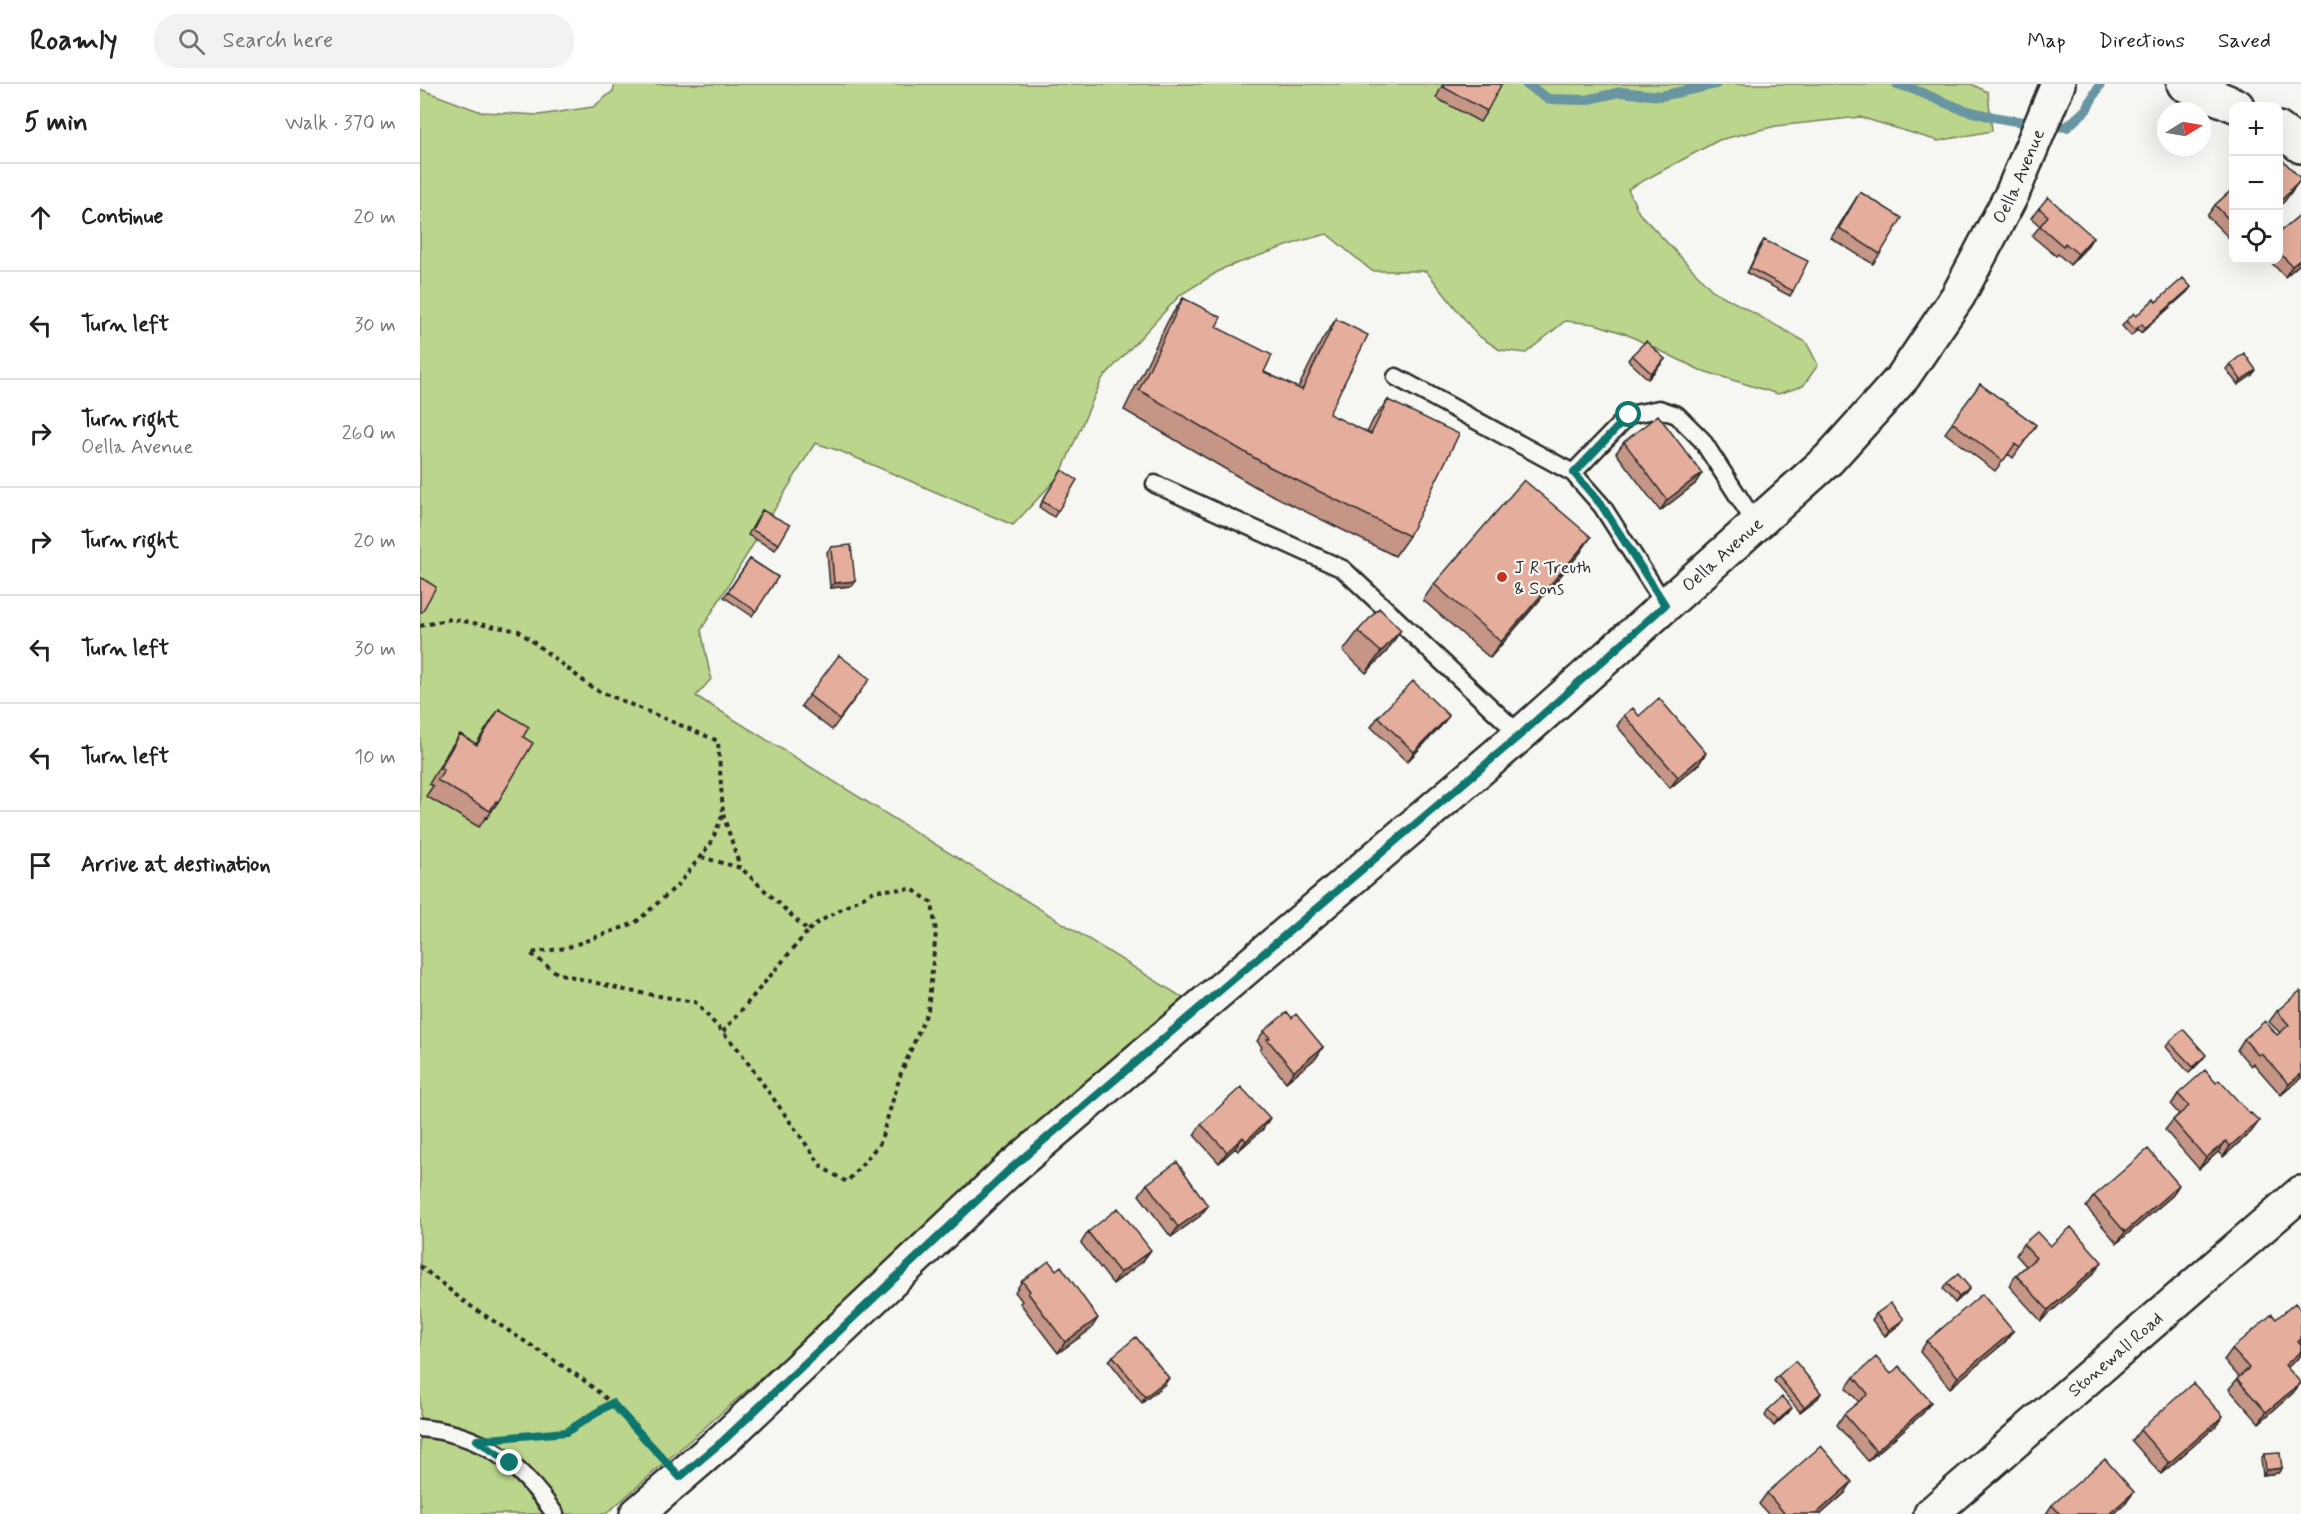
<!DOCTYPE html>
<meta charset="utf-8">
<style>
body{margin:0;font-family:Mynerve,sans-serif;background:#f2f2f2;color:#202124}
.controls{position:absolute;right:18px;top:18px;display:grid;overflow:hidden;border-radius:12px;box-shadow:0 6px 24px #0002}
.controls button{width:54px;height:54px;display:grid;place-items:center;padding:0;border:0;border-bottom:2px solid #e0e0e0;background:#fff;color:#202124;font:30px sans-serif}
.compass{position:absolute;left:1737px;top:18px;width:54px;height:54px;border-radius:50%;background:#fff;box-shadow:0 6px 24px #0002;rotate:79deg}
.stop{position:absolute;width:18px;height:18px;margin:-14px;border:4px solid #0f766e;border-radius:50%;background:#fff}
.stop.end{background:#0f766e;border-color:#fff;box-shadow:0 2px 6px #0008}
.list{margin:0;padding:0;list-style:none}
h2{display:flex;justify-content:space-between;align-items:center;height:78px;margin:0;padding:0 24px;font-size:26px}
h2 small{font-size:20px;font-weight:400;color:#757577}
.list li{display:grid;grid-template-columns:39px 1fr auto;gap:18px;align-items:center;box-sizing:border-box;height:108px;padding:0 24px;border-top:2px solid #e0e0e0}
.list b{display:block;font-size:22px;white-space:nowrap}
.list p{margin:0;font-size:20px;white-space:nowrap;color:#757577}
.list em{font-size:20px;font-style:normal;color:#757577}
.icon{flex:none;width:33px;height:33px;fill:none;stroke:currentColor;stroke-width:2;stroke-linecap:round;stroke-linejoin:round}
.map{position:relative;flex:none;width:1881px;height:1430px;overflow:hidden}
header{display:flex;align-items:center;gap:36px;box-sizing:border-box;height:84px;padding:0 30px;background:#fff;border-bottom:2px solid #e0e0e0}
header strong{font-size:28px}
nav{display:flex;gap:33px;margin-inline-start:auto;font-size:21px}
.search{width:420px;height:54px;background:#f2f2f2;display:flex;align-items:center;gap:15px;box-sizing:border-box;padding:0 21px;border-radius:24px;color:#757577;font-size:22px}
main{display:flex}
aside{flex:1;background:#fff}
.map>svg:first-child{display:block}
.green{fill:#bcd58c;stroke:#74805c;stroke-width:1.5}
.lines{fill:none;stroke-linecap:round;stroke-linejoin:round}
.stream{stroke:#6795a1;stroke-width:10}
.lane-casing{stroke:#2b2b2b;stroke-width:21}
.street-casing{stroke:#2b2b2b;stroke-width:38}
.path{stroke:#2b2b2b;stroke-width:4;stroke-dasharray:4.5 4.5;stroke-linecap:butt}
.lane{stroke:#f6f6f2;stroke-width:16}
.street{stroke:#f6f6f2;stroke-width:33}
.wall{fill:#c59586;stroke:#2b2b2b;stroke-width:1.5}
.shaded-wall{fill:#a0796d;stroke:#2b2b2b;stroke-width:1.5}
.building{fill:#e5ad9c;stroke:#2b2b2b;stroke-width:1.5}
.route{stroke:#0f766e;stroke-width:8}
.poi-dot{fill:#c8321e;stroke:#f6f6f2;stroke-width:2}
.labels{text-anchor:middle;stroke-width:4.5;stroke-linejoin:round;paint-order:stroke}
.street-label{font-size:18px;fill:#2b2b2b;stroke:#f6f6f2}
.poi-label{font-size:18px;fill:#2b2b2b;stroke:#f6f6f2;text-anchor:start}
</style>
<header>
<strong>Roamly</strong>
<div class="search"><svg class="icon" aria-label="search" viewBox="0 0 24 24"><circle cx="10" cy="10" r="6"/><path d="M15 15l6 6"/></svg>Search here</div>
<nav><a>Map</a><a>Directions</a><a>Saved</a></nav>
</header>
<main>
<aside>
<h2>5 min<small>Walk · 370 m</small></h2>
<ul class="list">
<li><svg class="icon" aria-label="ahead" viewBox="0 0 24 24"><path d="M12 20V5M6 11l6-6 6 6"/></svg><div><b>Continue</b></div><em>20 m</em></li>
<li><svg class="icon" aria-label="left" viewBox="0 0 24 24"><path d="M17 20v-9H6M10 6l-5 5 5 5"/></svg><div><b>Turn left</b></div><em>30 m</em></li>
<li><svg class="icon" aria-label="right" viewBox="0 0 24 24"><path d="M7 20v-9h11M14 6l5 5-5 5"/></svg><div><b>Turn right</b><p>Oella Avenue</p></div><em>260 m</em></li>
<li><svg class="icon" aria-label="right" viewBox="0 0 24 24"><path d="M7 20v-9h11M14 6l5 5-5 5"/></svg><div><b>Turn right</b></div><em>20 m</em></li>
<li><svg class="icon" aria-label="left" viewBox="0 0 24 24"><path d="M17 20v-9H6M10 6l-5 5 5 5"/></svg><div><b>Turn left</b></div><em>30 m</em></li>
<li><svg class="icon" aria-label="left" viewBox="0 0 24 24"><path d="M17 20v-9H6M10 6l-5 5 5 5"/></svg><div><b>Turn left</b></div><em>10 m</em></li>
<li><svg class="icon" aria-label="arrive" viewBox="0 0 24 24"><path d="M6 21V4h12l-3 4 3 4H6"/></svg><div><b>Arrive at destination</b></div></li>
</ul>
</aside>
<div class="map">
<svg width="1881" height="1430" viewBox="0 0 1881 1430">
<rect width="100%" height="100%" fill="#f6f6f2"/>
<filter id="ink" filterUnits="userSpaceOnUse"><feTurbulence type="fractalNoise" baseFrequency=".0167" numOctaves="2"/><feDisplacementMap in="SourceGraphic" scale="12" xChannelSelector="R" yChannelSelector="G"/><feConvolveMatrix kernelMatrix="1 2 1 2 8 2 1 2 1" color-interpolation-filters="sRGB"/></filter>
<g filter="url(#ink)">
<path class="green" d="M195,0H1551L1568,8L1572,47L1518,57L1440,33L1356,42L1299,56L1208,105L1219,129L1292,206L1386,258L1398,281L1383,302L1358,310L1280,286L1206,250L1175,240L1145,237L1106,269L1080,266L1057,251L1006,187H952L907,150L881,157L804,184L760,211L682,295L640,391L593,441L420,367L395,359L281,546L291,595L276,612L770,918L186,1430H0V5L61,28L119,31L173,23L193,7Z"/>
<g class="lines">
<path class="stream" d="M1106,0L1128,15L1166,16L1200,8L1241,12L1296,0
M1477,0C1500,6 1520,18 1542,25C1577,36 1612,39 1647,43L1666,26L1680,0"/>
<defs>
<path id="lane" d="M976,293L1153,389L1182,422L1245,521
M1153,389L1209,331L1239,325L1257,331L1282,356L1336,440
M735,400L923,485L1100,651
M0,1344C64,1350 99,1379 135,1430"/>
<g id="street">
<path d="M1764,0L1817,22"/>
<path d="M1858,45L1881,62"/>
<path id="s1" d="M217,1430L304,1355L589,1086L1100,651L1409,375L1483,293L1538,212L1592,110L1638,0"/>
<path id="s2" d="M1511,1430L1881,1109"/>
</g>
</defs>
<use href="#lane" class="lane-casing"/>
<use href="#street" class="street-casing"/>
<path class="path" d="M0,542L31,535L99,547L174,605L298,657L303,730L291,759L258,801L215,839L146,864L110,869L137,889L209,907L275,918L318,965L403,1084L427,1098L460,1059L481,989L508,926L516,848L512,819L492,805L456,806L397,839L388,847
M303,730L320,783
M281,773L321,784L388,847L303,948
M0,1182L46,1219L161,1294L192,1319L237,1367
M96,1353L146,1348L192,1319"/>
<use href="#lane" class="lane"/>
<use href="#street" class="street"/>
</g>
<path class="wall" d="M1023,0H1079L1067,27L1060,38L1016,14Z
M1814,104V159L1787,132L1795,121Z
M1440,108L1460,170L1453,180L1411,154Z
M1619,124L1673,153L1666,164L1650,181L1638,170L1636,172L1612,152L1620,142L1611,134Z
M1881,130V179L1865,193L1849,176H1858V149Z
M1344,156L1373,207L1370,212L1327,189L1340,162Z
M1771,203L1767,208L1721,249L1718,245L1711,252L1702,242L1706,237L1716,232L1736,218Z
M763,214L796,243L844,288L878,304L902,256L916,235L909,330L947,349L953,336L968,316L989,452L975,472L836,403L704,326L749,235Z
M1212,271L1245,275L1241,280L1228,295L1208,276Z
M1810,280L1832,291L1818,301L1806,285Z
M1560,300L1616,341L1593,374L1588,370L1575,387L1525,349Z
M1204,358L1275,400L1240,427L1196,369Z
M642,386L638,427L634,433L619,423Z
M342,426L359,460L355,466L328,451Z
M411,463L435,497L431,502L410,504L407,468Z
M1160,469L1070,574L1003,516L1014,500Z
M330,475L358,493L332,532L304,513Z
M938,547L967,567L946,589L923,567Z
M442,605L412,646L381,622L389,611Z
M79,625L103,653L78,718L67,734L66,733L59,743L6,712L13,702L9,700L29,666L40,650L56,660Z
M1204,631L1279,680L1250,704L1197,642Z
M958,633L1021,642L987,678L951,643Z
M1881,908V994L1861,1011L1833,979L1831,982L1817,966L1824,955L1857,951L1860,949L1849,938L1857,927Z
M872,934L903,963L896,974L866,998L840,966L842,963L837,957L844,947Z
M1749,958L1782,976L1769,989L1746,963Z
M1796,999L1830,1030L1839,1037L1831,1048L1803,1073L1798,1068L1779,1085L1745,1046L1753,1036L1759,1030L1751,1021L1758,1010Z
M781,1040L843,1045L818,1067L815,1064L799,1079L774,1051Z
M727,1100L780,1132L751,1153L719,1111Z
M1674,1112H1752L1697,1159L1666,1123Z
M668,1148L723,1177L693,1200L661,1159Z
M1603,1160L1630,1162L1674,1189L1621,1237L1589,1202L1596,1191L1606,1182L1596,1171Z
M602,1197L671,1245L638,1269L600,1219L602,1217L595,1208Z
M1527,1199L1546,1209L1535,1219L1523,1205Z
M1881,1226V1269L1877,1275L1867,1283L1873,1309L1839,1339L1809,1305L1819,1293L1804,1276L1812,1265L1856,1235Z
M1456,1230L1480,1240L1465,1252L1452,1236Z
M1593,1247L1585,1258L1530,1304L1500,1268L1507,1257Z
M693,1272L745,1300L722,1319L689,1277Z
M1471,1290L1511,1318L1503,1329L1448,1377L1417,1341L1424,1330L1439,1318L1426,1304L1434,1293Z
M1358,1292L1401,1309L1398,1314L1380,1328L1354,1297Z
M1348,1326L1368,1329L1354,1342L1345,1332Z
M1795,1343L1741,1390L1712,1357L1720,1346Z
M1844,1370L1862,1384L1858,1389L1843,1391L1841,1376Z
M1347,1409H1425L1401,1430H1348L1339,1420Z
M1706,1419L1694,1430H1626L1632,1421Z"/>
<path class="shaded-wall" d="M1881,95L1864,118L1858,123V119Z
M1673,153L1666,164L1650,181L1658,170Z
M1881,175V179L1865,193L1872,182Z
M1771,203L1767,208L1721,249L1725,244Z
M1245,275L1241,280L1228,295L1231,289Z
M1836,286L1832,291L1818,301L1821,296Z
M1282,389L1275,400L1240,427L1247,416Z
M1171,453L1160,469L1070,574L1081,558Z
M435,497L431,502L410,504L414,499Z
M981,546L967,567L946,589L961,568Z
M1029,632L1021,642L987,678L994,668Z
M1286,669L1279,680L1250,704L1258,693Z
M903,963L896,974L866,998L874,987Z
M1786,971L1782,976L1769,989L1773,983Z
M1881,990V994L1861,1011L1869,1000Z
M850,1034L843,1045L818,1067L826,1057Z
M1839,1037L1831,1048L1803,1073L1810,1062Z
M823,1053L815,1064L799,1079L807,1068Z
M1806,1057L1798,1068L1779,1085L1786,1074Z
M1759,1101L1752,1112L1697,1159L1705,1148Z
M788,1122L780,1132L751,1153L758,1143Z
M731,1166L723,1177L693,1200L700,1189Z
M1682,1178L1674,1189L1621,1237L1628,1226Z
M1550,1204L1546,1209L1535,1219L1539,1213Z
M678,1234L671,1245L638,1269L645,1258Z
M1484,1235L1480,1240L1465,1252L1469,1246Z
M1593,1247L1585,1258L1530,1304L1538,1293Z
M1881,1267V1269L1877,1275L1858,1292L1865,1281Z
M749,1294L745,1300L722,1319L725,1313Z
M1881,1299L1873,1309L1839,1339L1846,1328Z
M1401,1309L1398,1314L1380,1328L1384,1323Z
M1511,1318L1503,1329L1448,1377L1456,1367Z
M1372,1324L1368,1329L1354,1342L1358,1336Z
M1803,1332L1795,1343L1741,1390L1749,1379Z
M1862,1384L1858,1389L1843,1391L1846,1386Z
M1432,1398L1425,1409L1401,1430H1396Z
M1714,1408L1706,1419L1694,1430H1689Z"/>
<path class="building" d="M1025,0H1079L1081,1L1067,27L1023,3Z
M1858,71L1881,95L1870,106L1871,107L1858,119Z
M1814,104V141L1795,121Z
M1440,108L1482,134L1460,170L1419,144Z
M1628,113L1673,153L1658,170L1645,159L1643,162L1620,142L1628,132L1619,124Z
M1881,130V175L1872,182L1858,167V149Z
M1344,156L1388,177L1373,207L1330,184Z
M1763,194L1771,203L1725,244L1722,240L1715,246L1706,237L1714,229L1716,232L1734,215L1736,218Z
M763,214L801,233L796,243L852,271L844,288L882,306L916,235L948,251L909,330L951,350L968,316L1039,350L989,452L850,383L719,306Z
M1226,257L1245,275L1231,289L1212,271Z
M1824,269L1836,286L1821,296L1810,280Z
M1560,300L1616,341L1600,364L1595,360L1583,377L1532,338Z
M1238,331L1282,389L1247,416L1204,358Z
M642,386L657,396L638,427L622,417Z
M1104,396L1171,453L1081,558L1014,500Z
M342,426L370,441L359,460L332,446Z
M431,461L435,497L414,499L411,463Z
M330,475L358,493L336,527L308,508Z
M0,493L16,503L2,528L0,527Z
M959,524L981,546L961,568L938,547Z
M419,571L450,595L419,635L389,611Z
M993,597L1029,632L994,668L958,633Z
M1239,614L1286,669L1258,693L1204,631L1213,624L1219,632Z
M79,625L109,643L103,653L113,659L78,718L76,717L70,727L17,696L24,686L20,684L40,650L57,661Z
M1880,907L1881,908V990L1869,1000L1841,969L1838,971L1824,955L1845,937L1857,951L1869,941L1857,927Z
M867,928L872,934L876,930L903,963L874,987L847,955L850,954L844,947Z
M1763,945L1786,971L1773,983L1749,958Z
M1785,986L1796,999L1799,996L1830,1030L1831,1029L1839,1037L1810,1062L1806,1057L1786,1074L1753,1036L1769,1022L1758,1010Z
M821,1003L850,1034L826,1057L823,1053L807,1068L781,1040Z
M1728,1065L1759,1101L1705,1148L1674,1112Z
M757,1078L788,1122L758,1143L727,1100Z
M698,1124L731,1166L700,1189L668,1148Z
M1651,1143L1682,1178L1628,1226L1596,1191L1616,1174L1603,1160L1617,1148L1630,1162Z
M629,1177L636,1186L641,1182L678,1234L645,1258L608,1209L610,1207L602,1197Z
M1538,1190L1550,1204L1539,1213L1527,1199Z
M1562,1210L1593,1247L1538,1293L1507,1257Z
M1471,1219L1484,1235L1469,1246L1456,1230Z
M1875,1219L1881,1226V1255L1878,1258L1881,1261V1267L1865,1281L1881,1299L1846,1328L1817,1295L1829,1284L1812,1265L1852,1230L1856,1235Z
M716,1253L749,1294L725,1313L693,1272Z
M1456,1273L1471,1290L1479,1282L1511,1318L1456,1367L1424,1330L1448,1310L1434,1293Z
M1375,1277L1401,1309L1384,1323L1358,1292Z
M1773,1299L1803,1332L1749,1379L1720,1346Z
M1362,1313L1372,1324L1358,1336L1348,1326Z
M1401,1362L1432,1398L1396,1430H1365L1347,1409Z
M1860,1369L1862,1384L1846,1386L1844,1370Z
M1685,1375L1714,1408L1689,1430H1640L1632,1421Z"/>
</g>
<g class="lines" filter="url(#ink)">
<path class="route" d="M90,1379L57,1356L146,1348L192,1319L260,1393L304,1356L589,1086L1100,651L1245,521L1182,422L1154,389L1209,331"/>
</g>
<circle class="poi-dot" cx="1082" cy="493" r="6"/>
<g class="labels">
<g class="street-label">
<text dy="6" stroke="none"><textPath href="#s1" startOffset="1935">Oella Avenue</textPath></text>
<text dy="6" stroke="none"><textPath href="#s1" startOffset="1449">Oella Avenue</textPath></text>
<text dy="6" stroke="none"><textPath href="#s2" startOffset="244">Stonewall Road</textPath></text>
</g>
<g class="poi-label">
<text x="1094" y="489">J R Treuth<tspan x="1094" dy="21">&amp; Sons</tspan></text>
</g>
</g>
</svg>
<div class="controls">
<button>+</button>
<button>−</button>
<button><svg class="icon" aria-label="locate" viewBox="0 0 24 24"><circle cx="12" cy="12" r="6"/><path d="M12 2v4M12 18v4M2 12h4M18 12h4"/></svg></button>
</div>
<svg class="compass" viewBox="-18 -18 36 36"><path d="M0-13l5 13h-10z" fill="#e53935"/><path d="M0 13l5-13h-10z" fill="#757577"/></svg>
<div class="stop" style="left:1209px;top:331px"></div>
<div class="stop end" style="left:90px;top:1379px"></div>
</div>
</main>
